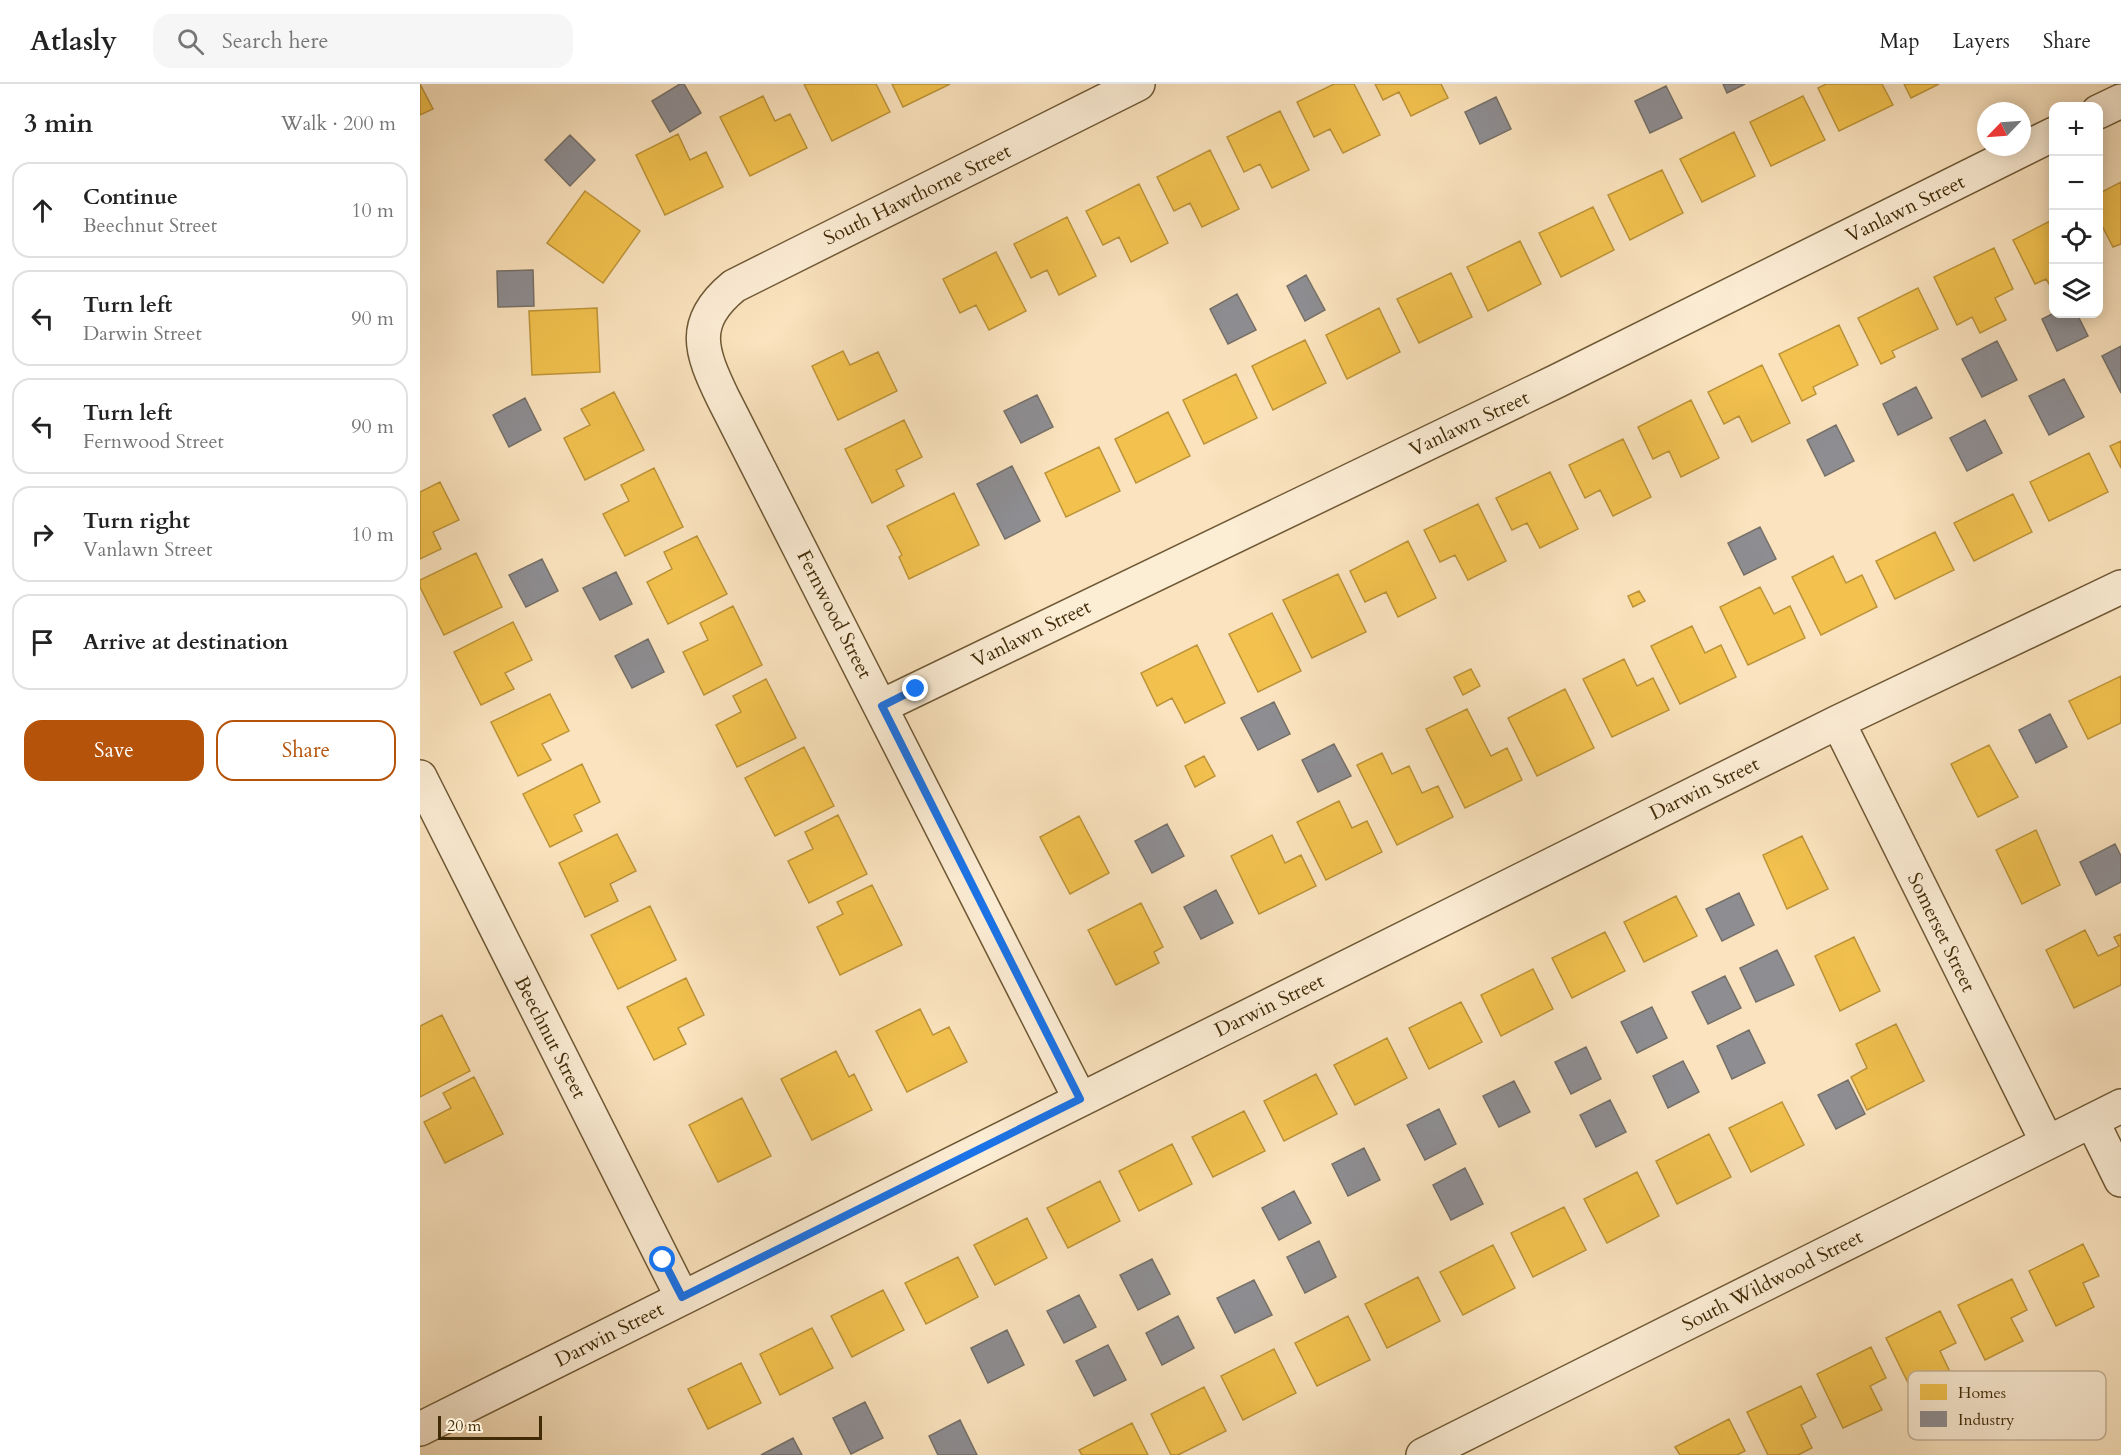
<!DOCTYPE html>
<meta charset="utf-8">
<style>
body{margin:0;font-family:Cardo,serif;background:#f6f6f6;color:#222}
.controls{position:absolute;right:18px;top:18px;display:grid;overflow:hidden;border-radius:12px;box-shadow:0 3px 15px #0003}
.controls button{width:54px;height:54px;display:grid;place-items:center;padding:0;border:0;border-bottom:2px solid #e0e0e0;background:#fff;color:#222;font:30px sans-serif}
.compass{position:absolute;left:1557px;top:18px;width:54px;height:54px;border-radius:50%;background:#fff;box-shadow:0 3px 15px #0003;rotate:245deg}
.scale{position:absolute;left:18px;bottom:15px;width:104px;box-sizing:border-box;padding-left:6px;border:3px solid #412b07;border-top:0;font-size:16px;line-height:21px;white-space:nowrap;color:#412b07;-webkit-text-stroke:4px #fcedd5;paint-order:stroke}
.stop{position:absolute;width:18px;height:18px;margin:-14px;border:4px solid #1a73e8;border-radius:50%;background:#fff}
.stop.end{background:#1a73e8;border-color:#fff;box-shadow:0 2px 6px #0008}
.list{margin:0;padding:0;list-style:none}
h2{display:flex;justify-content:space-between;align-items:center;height:78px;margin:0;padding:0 24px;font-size:26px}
h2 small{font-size:20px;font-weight:400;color:#767676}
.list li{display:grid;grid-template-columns:39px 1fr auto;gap:18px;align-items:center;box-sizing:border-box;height:96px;margin:0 12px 12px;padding:0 12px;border:2px solid #e0e0e0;border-radius:18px}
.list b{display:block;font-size:22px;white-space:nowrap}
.list p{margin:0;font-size:20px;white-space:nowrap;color:#767676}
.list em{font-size:20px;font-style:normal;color:#767676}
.actions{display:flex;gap:12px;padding:18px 24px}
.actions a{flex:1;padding:14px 0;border:2px solid #b45309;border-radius:18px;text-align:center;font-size:21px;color:#b45309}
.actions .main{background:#b45309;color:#fff}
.icon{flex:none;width:33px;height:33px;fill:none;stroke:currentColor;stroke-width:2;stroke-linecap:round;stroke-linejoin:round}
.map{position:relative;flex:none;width:1701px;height:1371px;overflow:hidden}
header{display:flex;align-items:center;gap:36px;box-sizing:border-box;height:84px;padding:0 30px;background:#fff;border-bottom:2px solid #e0e0e0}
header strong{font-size:28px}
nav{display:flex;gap:33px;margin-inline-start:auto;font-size:21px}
.search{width:420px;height:54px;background:#f6f6f6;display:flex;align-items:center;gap:15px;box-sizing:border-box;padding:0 21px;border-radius:18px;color:#767676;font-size:22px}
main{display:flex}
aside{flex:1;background:#fff}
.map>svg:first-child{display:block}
.homes{fill:#f2c14e;stroke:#bd9439;stroke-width:1.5}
.industry{fill:#8d8d92;stroke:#767068;stroke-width:1.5}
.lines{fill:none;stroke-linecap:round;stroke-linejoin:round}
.minor-casing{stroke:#6f5935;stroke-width:36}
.tertiary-casing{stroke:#6f5935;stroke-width:36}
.minor{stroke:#fcedd5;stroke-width:33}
.tertiary{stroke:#fcedd5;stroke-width:33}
.route{stroke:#1a73e8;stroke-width:8}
.labels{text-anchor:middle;stroke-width:6;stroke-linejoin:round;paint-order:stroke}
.street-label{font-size:20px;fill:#412b07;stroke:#fcedd5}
.key{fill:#fcedd5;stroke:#c4b397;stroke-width:1.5}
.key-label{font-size:16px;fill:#412b07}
</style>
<header>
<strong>Atlasly</strong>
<div class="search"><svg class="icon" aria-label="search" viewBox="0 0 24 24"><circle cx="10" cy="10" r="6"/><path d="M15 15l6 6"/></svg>Search here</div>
<nav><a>Map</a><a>Layers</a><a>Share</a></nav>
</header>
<main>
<aside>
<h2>3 min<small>Walk · 200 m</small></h2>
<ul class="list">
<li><svg class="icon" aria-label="ahead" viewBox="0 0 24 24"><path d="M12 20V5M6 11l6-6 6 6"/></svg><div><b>Continue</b><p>Beechnut Street</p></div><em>10 m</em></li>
<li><svg class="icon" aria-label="left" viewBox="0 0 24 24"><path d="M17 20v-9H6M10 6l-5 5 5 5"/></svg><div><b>Turn left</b><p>Darwin Street</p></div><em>90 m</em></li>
<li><svg class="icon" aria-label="left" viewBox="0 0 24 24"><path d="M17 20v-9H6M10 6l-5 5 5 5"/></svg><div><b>Turn left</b><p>Fernwood Street</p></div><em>90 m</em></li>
<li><svg class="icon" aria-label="right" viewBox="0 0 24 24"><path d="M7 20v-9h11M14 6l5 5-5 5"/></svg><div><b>Turn right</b><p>Vanlawn Street</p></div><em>10 m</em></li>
<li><svg class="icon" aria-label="arrive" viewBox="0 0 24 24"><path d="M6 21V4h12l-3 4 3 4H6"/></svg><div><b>Arrive at destination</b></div></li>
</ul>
<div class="actions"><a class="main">Save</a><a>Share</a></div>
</aside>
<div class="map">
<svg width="1701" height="1371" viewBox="0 0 1701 1371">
<rect width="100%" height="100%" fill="#fae3be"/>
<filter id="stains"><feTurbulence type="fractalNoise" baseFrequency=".00333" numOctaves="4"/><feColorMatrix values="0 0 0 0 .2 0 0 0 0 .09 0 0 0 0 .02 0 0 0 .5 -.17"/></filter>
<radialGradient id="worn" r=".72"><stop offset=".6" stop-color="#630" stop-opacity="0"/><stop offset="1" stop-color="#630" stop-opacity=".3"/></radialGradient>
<path class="homes" d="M0,0L13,25L0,31Z
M384,0H456L470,28L412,57Z
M472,0H530L483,23Z
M914,0H934L960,51L923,69L910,45L894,53L877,18Z
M955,0H1021L1028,14L991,32L979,8L963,16Z
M1406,0H1462L1473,21L1419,47L1398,4Z
M1484,0H1519L1491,14Z
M343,12L355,37L370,30L387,64L330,92L300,33Z
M1383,12L1405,56L1351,82L1330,38Z
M860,27L889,86L852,104L840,80L824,88L807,53Z
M1314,48L1335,92L1282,118L1260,75Z
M258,50L270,76L286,68L303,103L245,131L216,71Z
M790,66L819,125L782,143L770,119L754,127L737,93Z
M1242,86L1263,129L1210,156L1188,111Z
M1701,98V160L1693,163L1678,134V110Z
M719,100L748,159L711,178L699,153L683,161L666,127Z
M165,107L220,147L183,199L127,159Z
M1173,123L1194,166L1141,193L1119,149Z
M647,133L676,192L639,211L627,186L611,194L594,160Z
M1634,135V208L1626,195L1615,200L1593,156Z
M1100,157L1121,200L1068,227L1047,183Z
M1574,164L1593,205L1575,214L1586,236L1560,249L1552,233L1537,241L1514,193Z
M576,168L606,227L569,246L556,221L540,229L523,195Z
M1031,189L1052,233L999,259L977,215Z
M1498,204L1518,245L1472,267L1475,273L1461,280L1438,234Z
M177,224L180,288L112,291L109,227Z
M959,224L980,268L927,295L906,251Z
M1419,241L1438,281L1393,303L1396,310L1382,317L1359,270Z
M885,256L906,299L853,326L832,282Z
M423,267L430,281L458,268L477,307L418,336L392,282Z
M1342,281L1370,339L1332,358L1319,332L1304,340L1288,308Z
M816,290L837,334L784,360L763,316Z
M194,308L224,366L165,396L144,354L170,341L161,325Z
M1271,316L1299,374L1261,393L1249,367L1233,375L1218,343Z
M748,328L770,372L716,399L695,355Z
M484,336L502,373L476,386L484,402L452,419L425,365Z
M1203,355L1231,413L1193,432L1180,406L1165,414L1149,381Z
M1701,357V384L1690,362Z
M679,363L700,407L646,433L625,389Z
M1669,369L1688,408L1629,437L1610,398Z
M234,384L263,443L205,472L183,430L209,417L201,401Z
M1130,388L1158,445L1120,464L1107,439L1092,446L1076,414Z
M20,398L39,436L13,448L21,465L0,475V408Z
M534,409L559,461L489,495L479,473L482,471L467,442Z
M1593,410L1612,448L1554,477L1534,439Z
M1058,420L1086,477L1048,496L1035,471L1020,478L1004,446Z
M1515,448L1534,486L1475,515L1456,477Z
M277,452L307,510L248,540L227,498L252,485L244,468Z
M988,457L1016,514L978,533L966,508L945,518L930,487Z
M56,469L82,523L24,551L0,503V496Z
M1413,472L1426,499L1442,491L1457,523L1401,551L1372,493Z
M918,490L946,548L892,574L863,516Z
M1340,503L1354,530L1370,522L1385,554L1328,581L1300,523Z
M1219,507L1225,517L1213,523L1208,512Z
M313,522L342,581L284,611L263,568L288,556L280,539Z
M852,529L881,587L838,608L809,550Z
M93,538L112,576L85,589L94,605L61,621L34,568Z
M1272,542L1285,569L1301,561L1316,593L1260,620L1231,562Z
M777,561L805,619L765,639L752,614L737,622L721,589Z
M1204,575L1217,602L1233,594L1249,626L1192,653L1163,595Z
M1051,585L1060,602L1043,611L1034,593Z
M1701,592V639L1668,655L1649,617Z
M346,595L376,654L317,683L296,641L321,628L313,612Z
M1145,605L1174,664L1117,692L1088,634Z
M130,610L149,647L122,660L131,676L98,692L71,638Z
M1047,625L1071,672L1087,664L1102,696L1045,724L1006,645Z
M1569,661L1598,713L1558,733L1531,680Z
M384,663L414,722L355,752L325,694Z
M962,669L972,690L989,682L1002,709L1018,702L1033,733L977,761L937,681Z
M784,672L795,692L775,703L765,682Z
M162,680L180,718L154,731L162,747L130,763L103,710Z
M919,717L932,744L947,737L962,768L906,796L877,738Z
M418,731L447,790L389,819L368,777L393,765L385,748Z
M659,732L689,789L650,810L620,753Z
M1616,746L1640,801L1602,820L1576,766Z
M197,750L216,787L190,800L198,817L165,833L139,779Z
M852,751L865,779L881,771L896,802L839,830L811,772Z
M1382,752L1408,805L1367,825L1343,771Z
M452,801L482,861L420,891L397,843L423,830L417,818Z
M1256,812L1277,852L1224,878L1204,838Z
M721,819L743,863L734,868L739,879L696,901L668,846Z
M230,822L256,876L198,905L171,851Z
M1665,846L1678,872L1699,862L1694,853L1701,850V901L1654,924L1626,866Z
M1185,848L1205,887L1152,914L1132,874Z
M1434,853L1460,907L1420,927L1395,872Z
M1113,885L1133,925L1081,952L1061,911Z
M266,894L284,931L258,944L266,960L234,976L207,923Z
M1041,918L1062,958L1009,985L989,944Z
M500,925L513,951L529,943L547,978L487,1008L456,947Z
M22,931L50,987L0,1013V942Z
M1476,940L1504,997L1447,1026L1431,993L1447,984L1436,960Z
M967,954L987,994L935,1021L914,981Z
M416,967L429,993L434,990L452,1026L392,1056L361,995Z
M896,990L917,1030L864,1057L844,1017Z
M54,993L83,1050L25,1079L4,1038L31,1024L23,1009Z
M322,1014L351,1072L298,1098L269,1041Z
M1362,1018L1384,1061L1331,1088L1309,1044Z
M824,1027L845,1067L793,1093L772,1053Z
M1289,1050L1311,1093L1257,1120L1236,1077Z
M752,1060L772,1100L719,1127L699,1087Z
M1217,1088L1239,1132L1187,1159L1164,1115Z
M680,1097L700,1137L648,1164L627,1124Z
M1144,1123L1166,1166L1113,1193L1091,1149Z
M607,1134L627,1174L575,1201L554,1161Z
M1663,1160L1679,1192L1663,1199L1674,1223L1636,1242L1609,1187Z
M1073,1161L1095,1204L1043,1231L1020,1188Z
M538,1173L558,1213L506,1240L485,1199Z
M998,1193L1020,1237L967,1264L945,1220Z
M1592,1195L1607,1226L1591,1234L1603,1257L1565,1276L1538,1221Z
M463,1206L484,1246L432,1273L411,1232Z
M1520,1227L1536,1259L1520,1267L1531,1290L1493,1309L1466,1254Z
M928,1232L950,1276L897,1302L875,1259Z
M392,1244L413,1284L360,1311L340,1270Z
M1451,1263L1466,1294L1450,1302L1462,1326L1423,1344L1397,1290Z
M854,1265L876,1309L823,1336L801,1292Z
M321,1279L341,1319L288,1345L268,1305Z
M1381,1302L1396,1333L1381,1341L1392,1364L1378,1371H1348L1327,1328Z
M784,1303L806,1347L758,1371H751L731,1330Z
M1309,1335L1325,1367L1317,1371H1260L1255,1363Z
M712,1339L728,1371H662L659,1366Z"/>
<path class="industry" d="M260,0H264L281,29L250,48L232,17Z
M1303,0H1325L1307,9Z
M1246,2L1262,34L1230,49L1215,17Z
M1076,13L1091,45L1060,60L1045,28Z
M150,51L175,76L150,102L125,76Z
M113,186L114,222L78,223L77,187Z
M886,191L905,226L885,237L867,202Z
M817,210L836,246L808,260L790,225Z
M1634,229L1657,230L1668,252L1637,267L1622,235Z
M1577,257L1597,296L1562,313L1542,275Z
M1701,262V309L1682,272Z
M1644,295L1664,333L1629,351L1609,312Z
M1496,303L1512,334L1478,351L1463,320Z
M617,311L633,343L601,359L584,327Z
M105,314L121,346L89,363L73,331Z
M1565,336L1582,369L1547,387L1530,354Z
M1416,341L1434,377L1405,392L1387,356Z
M592,382L620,437L585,455L557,400Z
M1340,443L1356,475L1324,491L1308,459Z
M122,475L138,507L106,523L89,491Z
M196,488L212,520L180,536L163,504Z
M228,555L244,588L212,604L195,572Z
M854,618L870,650L838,666L821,634Z
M1630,630L1647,663L1616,679L1599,646Z
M914,660L931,692L898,708L882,676Z
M747,740L764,772L732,789L715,757Z
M1695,760L1701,772V798L1676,811L1660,778Z
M796,806L813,839L781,855L764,823Z
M1319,809L1334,841L1302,857L1286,825Z
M1357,866L1374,901L1336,918L1320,884Z
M1305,892L1321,924L1288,940L1272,908Z
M1232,923L1247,954L1217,969L1201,938Z
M1329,946L1345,979L1312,995L1297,962Z
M1166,963L1181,995L1151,1010L1135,978Z
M1263,977L1279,1008L1248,1024L1233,992Z
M1428,996L1445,1030L1416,1045L1398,1011Z
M1094,997L1110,1028L1079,1043L1063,1012Z
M1190,1016L1206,1048L1176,1063L1160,1031Z
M1019,1025L1036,1060L1005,1076L987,1041Z
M944,1064L960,1096L928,1112L912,1080Z
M1045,1084L1063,1120L1031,1136L1013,1101Z
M874,1107L891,1139L859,1156L842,1124Z
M899,1157L916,1193L885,1209L867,1173Z
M732,1175L750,1210L718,1226L700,1191Z
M834,1196L852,1231L815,1249L797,1214Z
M659,1211L676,1243L644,1259L627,1227Z
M758,1232L774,1264L742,1281L726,1249Z
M587,1246L604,1281L568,1299L551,1264Z
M688,1261L706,1296L674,1312L656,1277Z
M445,1318L463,1354L431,1370L413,1334Z
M540,1336L557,1371H518L509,1352Z
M373,1354L382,1371H341Z"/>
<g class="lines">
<defs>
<path id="minor" d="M1678,28L1701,17
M462,622L1137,297L1634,50
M1418,638L1627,1058
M0,693L262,1213
M660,1015L303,314C281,268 269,239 314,202L718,0
M1672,1037L1701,1096
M0,1345L1418,638L1701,503"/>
<path id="tertiary" d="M1003,1371L1701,1022"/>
</defs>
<use href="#minor" class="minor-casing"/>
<use href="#tertiary" class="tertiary-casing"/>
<use href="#minor" class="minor"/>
<use href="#tertiary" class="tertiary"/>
</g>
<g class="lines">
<path class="route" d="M243,1176L262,1213L660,1015L462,622L496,605"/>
</g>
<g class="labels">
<g class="street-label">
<text transform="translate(497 110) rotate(-26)" y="7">South Hawthorne Street</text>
<text transform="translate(1485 124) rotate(-26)" y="7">Vanlawn Street</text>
<text transform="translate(1049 339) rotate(-25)" y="7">Vanlawn Street</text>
<text transform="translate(415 530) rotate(63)" y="7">Fernwood Street</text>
<text transform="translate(611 549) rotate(-26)" y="7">Vanlawn Street</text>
<text transform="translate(1284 704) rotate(-26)" y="7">Darwin Street</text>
<text transform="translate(1522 848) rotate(64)" y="7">Somerset Street</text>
<text transform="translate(849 921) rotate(-26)" y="7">Darwin Street</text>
<text transform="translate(131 953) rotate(63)" y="7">Beechnut Street</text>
<text transform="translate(1352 1196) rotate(-27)" y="7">South Wildwood Street</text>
<text transform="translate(189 1250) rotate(-27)" y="7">Darwin Street</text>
</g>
</g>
<rect x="1488" y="1287" width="198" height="69" rx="9" class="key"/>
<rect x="1500" y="1300" width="27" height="16" fill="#f2c14e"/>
<rect x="1500" y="1327" width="27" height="16" fill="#8d8d92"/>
<g class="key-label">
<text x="1538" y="1314">Homes</text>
<text x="1538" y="1341">Industry</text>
</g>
<rect width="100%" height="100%" filter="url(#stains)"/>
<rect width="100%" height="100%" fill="url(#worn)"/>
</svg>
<div class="controls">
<button>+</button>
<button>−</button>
<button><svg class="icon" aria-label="locate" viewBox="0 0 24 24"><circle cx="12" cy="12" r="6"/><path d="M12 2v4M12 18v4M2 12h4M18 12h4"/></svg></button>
<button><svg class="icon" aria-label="layers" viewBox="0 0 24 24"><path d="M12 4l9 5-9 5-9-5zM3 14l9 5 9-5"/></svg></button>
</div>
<svg class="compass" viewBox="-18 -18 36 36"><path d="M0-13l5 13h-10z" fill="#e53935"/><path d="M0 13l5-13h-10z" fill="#767676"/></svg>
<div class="scale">20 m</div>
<div class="stop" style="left:243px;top:1176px"></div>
<div class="stop end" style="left:496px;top:605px"></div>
</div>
</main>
